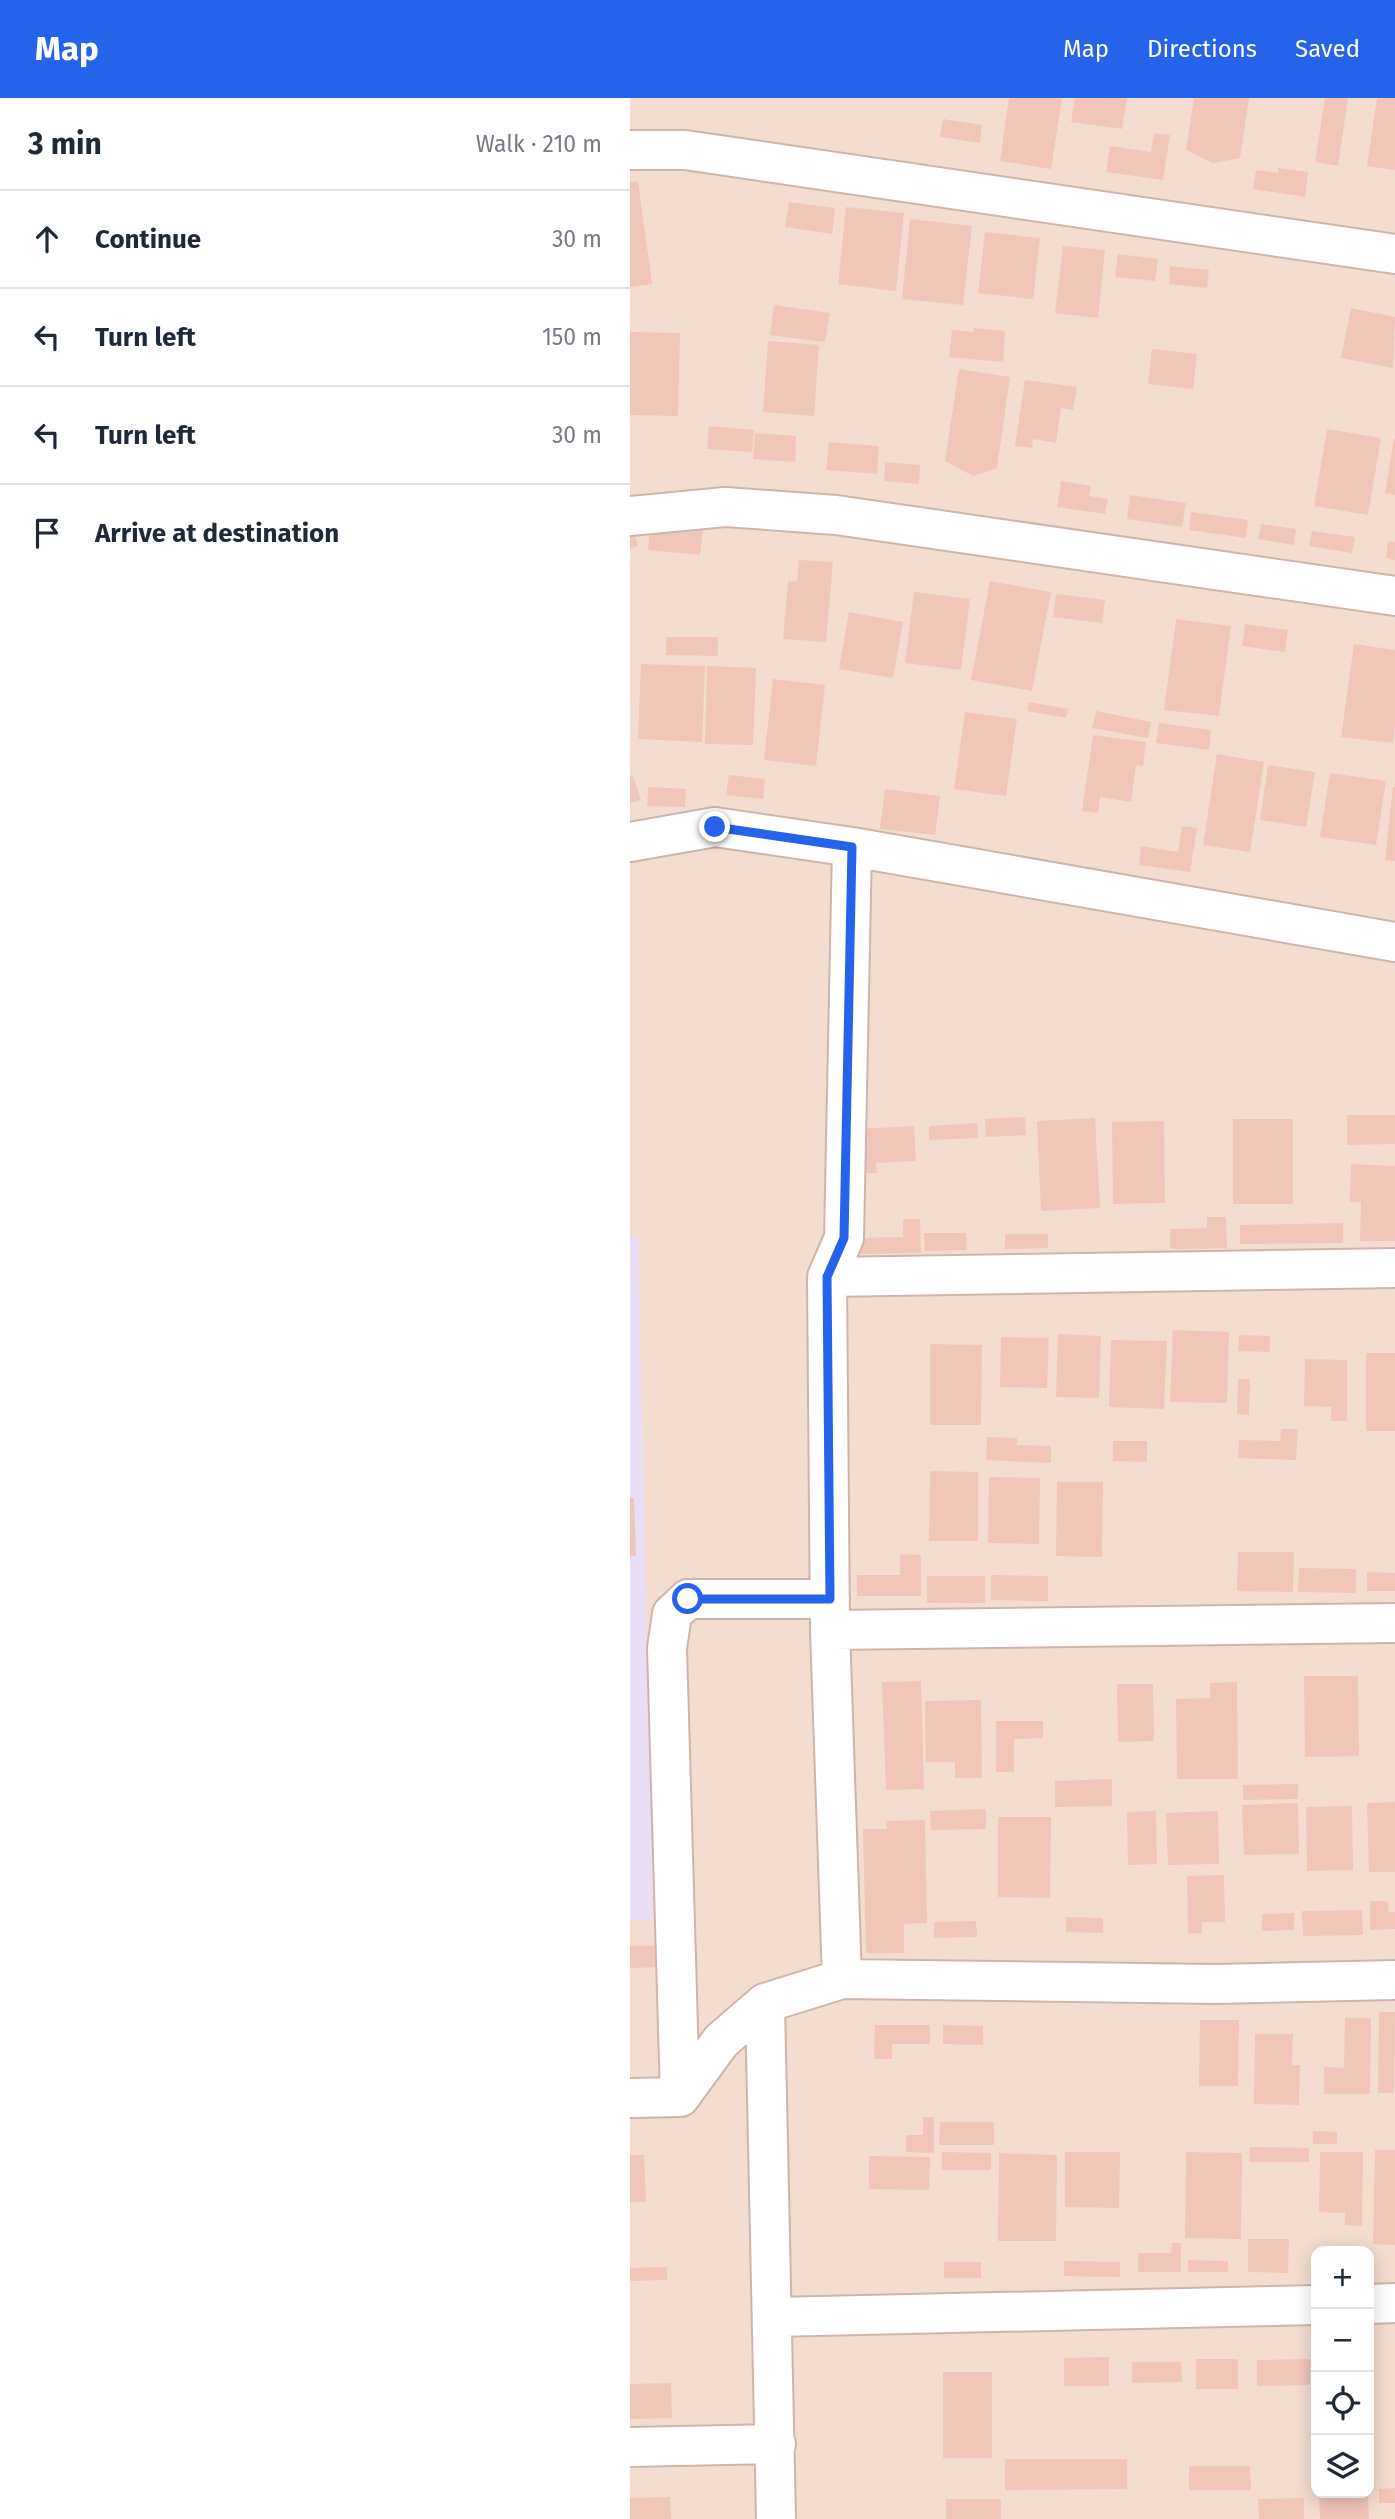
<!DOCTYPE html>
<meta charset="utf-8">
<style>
body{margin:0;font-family:"Fira Sans",sans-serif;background:#f2f2f3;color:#1f2937}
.controls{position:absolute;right:21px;bottom:21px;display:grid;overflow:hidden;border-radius:14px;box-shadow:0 4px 18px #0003}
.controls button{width:63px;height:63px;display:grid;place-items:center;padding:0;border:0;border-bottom:2px solid #e0e1e3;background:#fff;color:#1f2937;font:35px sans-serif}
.stop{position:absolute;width:21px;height:21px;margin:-16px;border:5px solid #2563eb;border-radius:50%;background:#fff}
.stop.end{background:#2563eb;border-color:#fff;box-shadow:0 2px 7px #0008}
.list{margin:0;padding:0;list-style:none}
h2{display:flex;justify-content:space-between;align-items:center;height:91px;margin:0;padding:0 28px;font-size:30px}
h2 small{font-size:23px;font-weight:400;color:#747a83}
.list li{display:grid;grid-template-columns:46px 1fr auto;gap:21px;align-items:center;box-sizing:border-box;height:98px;padding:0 28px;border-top:2px solid #e0e1e3}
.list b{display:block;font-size:26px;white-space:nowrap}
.list em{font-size:23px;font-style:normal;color:#747a83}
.icon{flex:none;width:38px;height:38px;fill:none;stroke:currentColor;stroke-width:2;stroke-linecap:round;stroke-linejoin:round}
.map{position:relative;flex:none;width:765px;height:2421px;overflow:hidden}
header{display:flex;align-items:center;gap:42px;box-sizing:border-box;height:98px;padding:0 35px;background:#2563eb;color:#fff}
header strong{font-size:33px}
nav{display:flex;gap:38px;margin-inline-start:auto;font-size:24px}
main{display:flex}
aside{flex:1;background:#fff}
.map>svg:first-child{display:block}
.residential{fill:#f3ddd0;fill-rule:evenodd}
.education{fill:#eadef7}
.building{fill:#f0c6b9}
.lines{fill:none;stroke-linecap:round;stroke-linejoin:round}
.minor-casing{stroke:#ceb5ab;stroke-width:42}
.minor{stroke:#fff;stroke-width:38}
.route{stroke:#2563eb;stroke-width:9}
</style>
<header>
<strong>Map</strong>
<nav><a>Map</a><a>Directions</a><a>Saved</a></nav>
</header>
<main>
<aside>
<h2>3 min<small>Walk · 210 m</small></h2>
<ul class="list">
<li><svg class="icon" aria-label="ahead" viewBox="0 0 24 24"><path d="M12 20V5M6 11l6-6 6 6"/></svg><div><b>Continue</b></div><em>30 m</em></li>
<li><svg class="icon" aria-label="left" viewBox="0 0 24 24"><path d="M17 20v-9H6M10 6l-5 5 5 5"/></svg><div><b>Turn left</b></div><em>150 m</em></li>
<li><svg class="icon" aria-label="left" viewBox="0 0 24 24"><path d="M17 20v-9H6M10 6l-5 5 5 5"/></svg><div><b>Turn left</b></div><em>30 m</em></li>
<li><svg class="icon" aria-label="arrive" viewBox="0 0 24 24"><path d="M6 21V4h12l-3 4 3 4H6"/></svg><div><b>Arrive at destination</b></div></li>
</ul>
</aside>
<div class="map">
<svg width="765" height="2421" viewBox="0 0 765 2421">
<rect width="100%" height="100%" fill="#fbede1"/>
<path class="residential" d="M0,0H765V2421H0ZM686,2153H739V2395H686Z"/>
<path class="education" d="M0,1138H8L23,1822H0Z"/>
<path class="building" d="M379,0H432L421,71L370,63Z
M445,0H497L492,31L441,24Z
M564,0H619L610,60L583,65L556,52Z
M695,0H718L708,68L685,64Z
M747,0H765V72L737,68Z
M313,21L352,27L350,45L310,39Z
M524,35L540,37L533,82L476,74L480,48L521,54Z
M648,70L678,74L675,99L623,91L626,72L648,75Z
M8,83L22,186L0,189V84Z
M159,104L205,110L202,136L155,129Z
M216,109L274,115L266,193L208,186Z
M280,121L342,128L333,207L272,201Z
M355,134L410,140L403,201L348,195Z
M433,148L475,152L468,220L425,215Z
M488,156L528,161L525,183L485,179Z
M540,168L579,172L577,190L539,186Z
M144,207L200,215L195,244L140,237Z
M721,210L765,219L763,270L711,260Z
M344,230L375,233L373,264L319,259L322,232L344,234Z
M0,234L50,235L48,318L0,317Z
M138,243L189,247L184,318L133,314Z
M522,251L567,256L563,291L518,286Z
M329,271L380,279L367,370L343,378L315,363Z
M395,282L447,289L443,312L431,310L426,345L403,341L402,350L385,348Z
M79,328L124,332L122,354L77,351Z
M697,331L751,340L738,417L684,408Z
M125,335L166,338L165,364L123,361Z
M764,340H765V397L755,395Z
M199,344L249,348L247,376L196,372Z
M255,364L290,367L289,386L254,383Z
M431,383L461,388L459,398L478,401L475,416L427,409Z
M500,397L556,405L552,429L497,421Z
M561,414L618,422L616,440L559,432Z
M21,426L73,431L70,457L18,452Z
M631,426L666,431L664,447L628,441Z
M4,433L8,448L0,450V434Z
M682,433L725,439L722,455L679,448Z
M758,443L765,444V462L756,460Z
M169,462L203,464L196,544L153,541L158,483L167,484Z
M360,483L421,494L402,593L341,582Z
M284,494L340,501L331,572L275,565Z
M426,496L475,502L472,525L423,519Z
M219,514L273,524L263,580L209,571Z
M546,521L601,528L589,618L534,612Z
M615,526L658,532L655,554L612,548Z
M36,539H88V558L36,557Z
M724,546L765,552V628L763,645L711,639Z
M11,566L75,568L72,644L8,641Z
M77,568L126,570L123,647L75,646Z
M143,581L195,587L186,668L134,662Z
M399,604L438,611L436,620L397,613Z
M466,613L521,624L518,640L462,630Z
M335,614L387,621L376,698L324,691Z
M529,625L581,632L579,652L526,645Z
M463,637L516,644L513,668L506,667L501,704L470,699L468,715L452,713Z
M587,656L634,664L620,754L573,747Z
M638,667L685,674L676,729L630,722Z
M700,675L756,683L746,747L690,739Z
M99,677L135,681L133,701L96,697Z
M3,678L11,702L0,705V679Z
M18,689L56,691L55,709L17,708Z
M763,689H765V763L755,762Z
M255,691L310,698L305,737L250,731Z
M552,728L567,730L560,774L509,767L511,748L548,754Z
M717,1017H765V1046L717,1047Z
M395,1019L396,1037L356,1039L355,1021Z
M465,1020L470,1110L411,1113L407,1023Z
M603,1021H663V1106H603Z
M534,1023L535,1105L483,1106L482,1024Z
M347,1025L348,1040L299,1042V1028Z
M284,1028L286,1063L246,1065L247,1075H232L230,1031Z
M721,1066L765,1068V1143H730L731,1104H720Z
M577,1119H596L597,1150L540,1151V1131L577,1130Z
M273,1121H290L291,1155L231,1156L230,1140L273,1139Z
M713,1125V1145L610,1146V1127Z
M294,1135H336L337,1152L295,1153Z
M375,1136H418V1150L375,1151Z
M543,1232L599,1234L597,1305L540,1304Z
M428,1236L471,1238L469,1300L426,1299Z
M609,1237L640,1238V1254L608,1253Z
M371,1239L419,1240L417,1290L370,1289Z
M481,1242L537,1243L534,1311L479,1309Z
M300,1246L352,1247L351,1327H300Z
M736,1255H765V1333H736Z
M675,1261L717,1262V1323H701V1309L674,1308Z
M608,1281H620L619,1317L607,1316Z
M651,1331H668L666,1362L608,1360L609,1342L650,1343Z
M357,1339L387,1340V1347L421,1348V1365L356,1362Z
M483,1343H517V1364L483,1363Z
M300,1373L348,1374V1443H299Z
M359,1379L410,1380L409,1446L358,1445Z
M427,1384H473L472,1459L426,1458Z
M0,1400H4L6,1458H0Z
M608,1454H664L663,1494L607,1493Z
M270,1456L291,1457V1498H227V1477H270Z
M669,1470L726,1471V1495L668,1494Z
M737,1474L765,1475V1493H737Z
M361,1477L418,1478V1503L361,1502Z
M297,1478H355V1505H297Z
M674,1578H728L729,1658L675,1659Z
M291,1583L294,1691L256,1692L252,1584Z
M607,1584L608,1681H547L546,1601L580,1600V1585Z
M487,1586H523L524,1643L488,1644Z
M351,1602L352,1680H325V1664H296L295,1603Z
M366,1623H413V1640L384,1641V1674H366Z
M482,1681V1708L425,1709V1683Z
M668,1686V1701L613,1702V1687Z
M765,1704V1774H739L737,1705Z
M668,1705L669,1756L614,1757L612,1707Z
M722,1708L723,1772L677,1773L676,1709Z
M356,1711V1731L301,1732L300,1713Z
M526,1713L527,1766L498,1767L497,1714Z
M588,1713L589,1766L538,1767L536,1715Z
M368,1719H421L420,1800L368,1799Z
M295,1722L297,1825L274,1826V1855H236L233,1731H257L256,1723Z
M594,1777L595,1824H572V1835L558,1836L557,1778Z
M740,1803H758L759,1814H765V1831L740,1832Z
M732,1812L733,1837L673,1838L672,1813Z
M664,1815V1832L632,1833V1816Z
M436,1819L473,1820V1835L436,1834Z
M346,1823L347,1839L304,1840V1824Z
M38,1847V1869L0,1870V1848Z
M749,1914H765L764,1995H748Z
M715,1920H741L740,1996H694V1969L714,1970Z
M570,1922H609L608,1988H569Z
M245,1927H300V1946H262V1961H244Z
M313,1927L353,1928V1947L313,1946Z
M625,1936H663L662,1967H670L669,2007L624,2006Z
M293,2019H304V2055L276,2054V2037H293Z
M310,2024H364V2047H309Z
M683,2033L707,2034V2046H683Z
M620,2049L679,2050V2064H619Z
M745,2052H765V2147L743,2146Z
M312,2054L361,2055V2072H312Z
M435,2054H490L489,2110L435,2109Z
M556,2054L612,2055L611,2141L555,2140Z
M690,2054H733L732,2128L715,2127V2115L689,2114Z
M369,2055L427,2057L426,2143H368Z
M0,2057H14L16,2104H0Z
M239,2058L300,2059L299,2092L239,2091Z
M618,2141H659L658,2175L618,2174Z
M542,2145H551V2174H508V2155H541Z
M558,2162L598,2163V2174H558Z
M434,2163L490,2164V2179L434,2178Z
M314,2164H351V2180H314Z
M37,2169V2182L0,2183V2170Z
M479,2259V2288H434V2260Z
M566,2261H608V2291H566Z
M680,2261V2287L627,2288V2262Z
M502,2264H551L552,2284L502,2285Z
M739,2264H744V2287H739Z
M313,2274H362V2360H313Z
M41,2285L42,2320L0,2321V2286Z
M375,2361H497V2391L375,2392Z
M559,2368H620L621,2392H559Z
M765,2390V2405H749V2391Z
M689,2396H738L739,2421H690Z
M40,2399L41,2421H0V2400Z
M674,2400V2421H629L628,2401Z
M316,2401H371V2421H316Z"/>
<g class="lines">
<defs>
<path id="minor" d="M0,52H55L765,156
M0,418L95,409L206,417L765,498
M0,744L85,729L222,749L765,844
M197,1179L765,1170
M200,1532L765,1525
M212,1881L586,1886L765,1882
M50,1999L37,1550L42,1516L58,1501H200
M0,2000L50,1999L91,1943L135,1905
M739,2206L765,2205
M144,2219L686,2207
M0,2349L146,2346
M146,2421L135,1905L212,1881L200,1532L197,1179L214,1140L222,749"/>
</defs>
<use href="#minor" class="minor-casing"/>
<use href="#minor" class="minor"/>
</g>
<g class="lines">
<path class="route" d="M58,1501H200L197,1179L214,1140L222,749L85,729"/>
</g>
</svg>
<div class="controls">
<button>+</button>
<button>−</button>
<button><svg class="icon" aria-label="locate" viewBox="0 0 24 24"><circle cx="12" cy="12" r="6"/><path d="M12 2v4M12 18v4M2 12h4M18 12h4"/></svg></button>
<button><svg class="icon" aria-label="layers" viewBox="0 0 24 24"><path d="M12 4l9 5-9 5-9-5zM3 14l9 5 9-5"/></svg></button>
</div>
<div class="stop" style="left:58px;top:1501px"></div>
<div class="stop end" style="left:85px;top:729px"></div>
</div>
</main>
